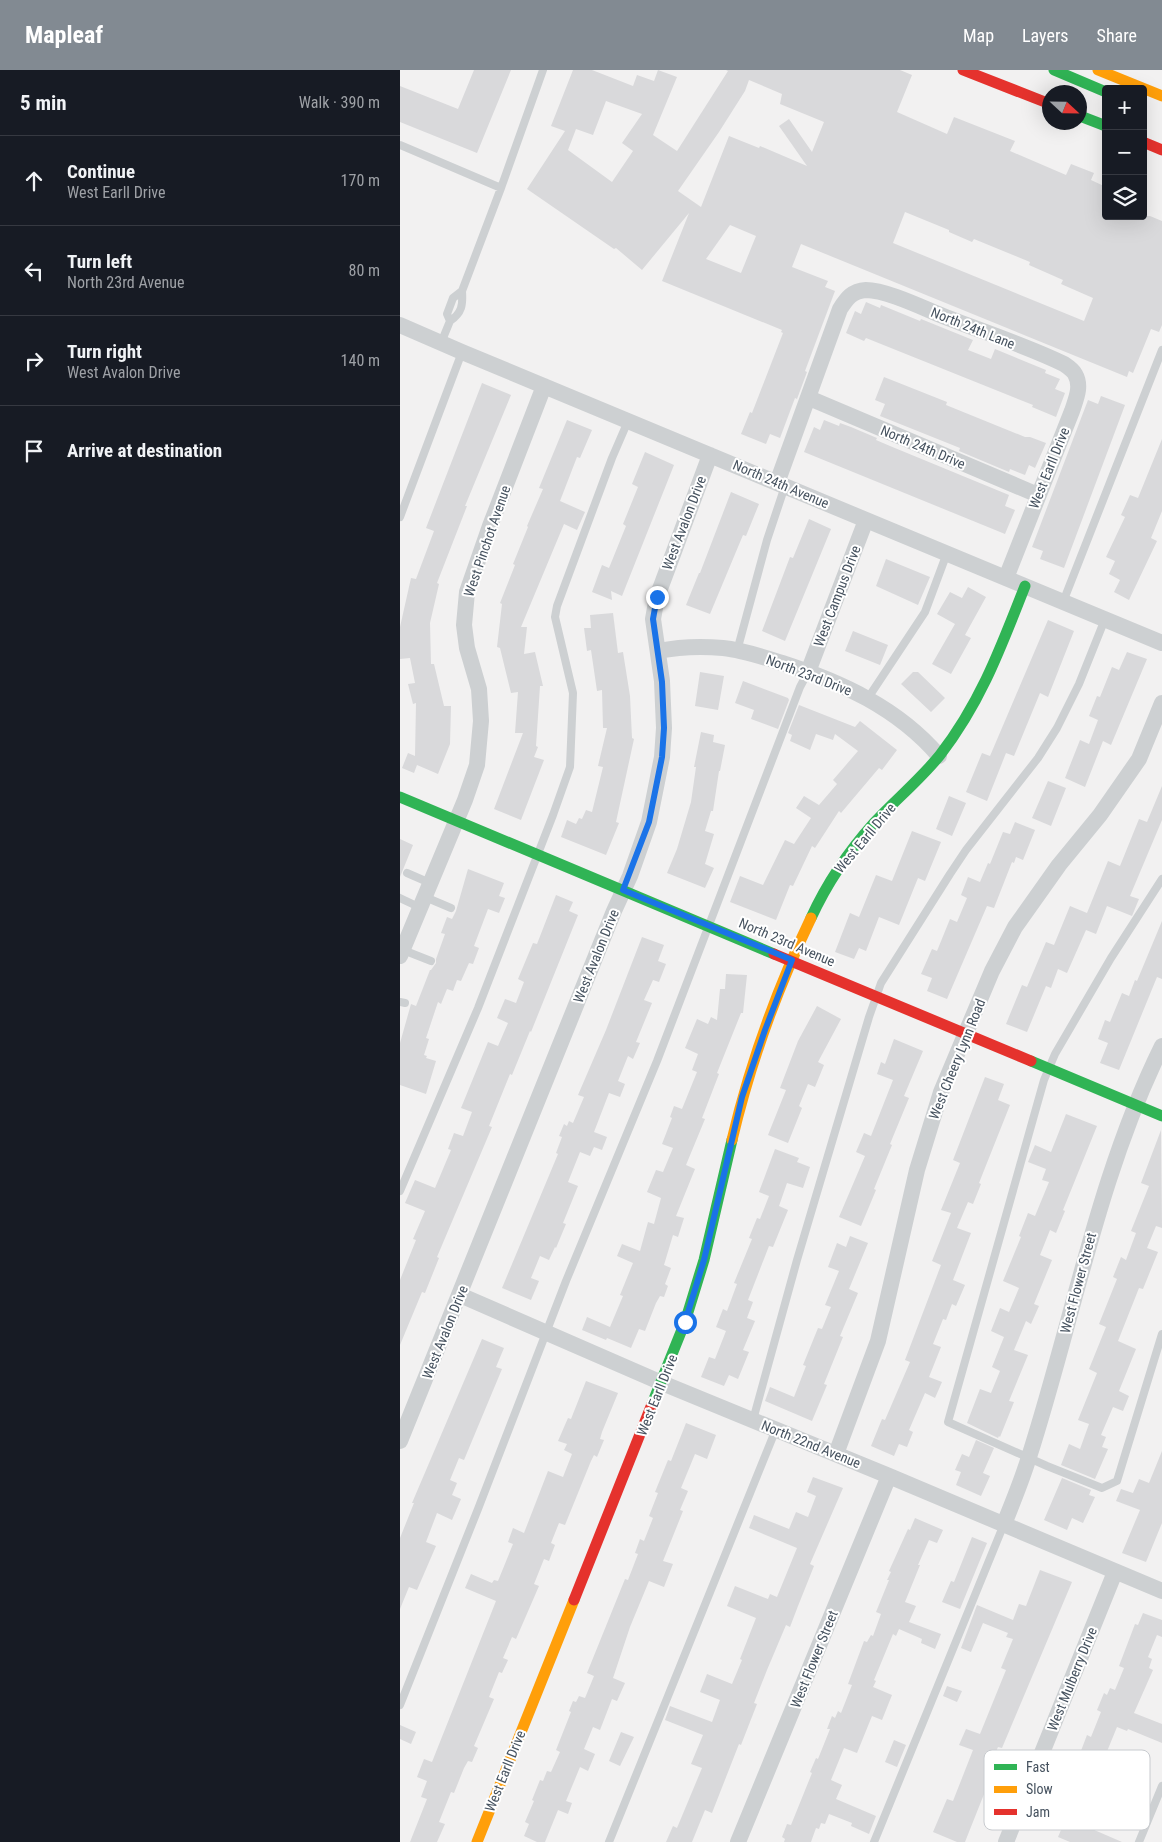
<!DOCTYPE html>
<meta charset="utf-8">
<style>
body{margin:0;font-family:"Roboto Condensed",sans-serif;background:#242831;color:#f1f3f6}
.controls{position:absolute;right:15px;top:15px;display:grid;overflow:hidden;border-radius:5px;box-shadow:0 5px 20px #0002}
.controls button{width:45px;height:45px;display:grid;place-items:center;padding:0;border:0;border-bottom:1px solid #363941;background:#171b24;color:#f1f3f6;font:25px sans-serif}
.compass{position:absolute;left:642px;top:15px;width:45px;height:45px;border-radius:50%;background:#171b24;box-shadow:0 5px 20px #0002;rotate:112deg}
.stop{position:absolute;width:15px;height:15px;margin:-11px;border:4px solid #1a73e8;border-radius:50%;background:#fff}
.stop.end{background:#1a73e8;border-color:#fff;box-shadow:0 1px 5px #0008}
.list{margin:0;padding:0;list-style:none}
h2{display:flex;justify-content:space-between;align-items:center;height:65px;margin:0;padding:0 20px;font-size:21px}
h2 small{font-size:16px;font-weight:400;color:#9ea1a6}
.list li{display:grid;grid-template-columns:32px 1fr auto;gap:15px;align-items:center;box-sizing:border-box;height:90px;padding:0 20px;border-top:1px solid #363941}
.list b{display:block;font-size:19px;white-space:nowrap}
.list p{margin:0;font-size:16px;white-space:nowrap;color:#9ea1a6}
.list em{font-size:16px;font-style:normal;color:#9ea1a6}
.icon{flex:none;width:28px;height:28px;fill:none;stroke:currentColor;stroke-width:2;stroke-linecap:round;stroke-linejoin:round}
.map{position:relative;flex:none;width:762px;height:1772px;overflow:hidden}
header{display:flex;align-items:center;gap:30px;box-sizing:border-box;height:70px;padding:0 25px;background:#828a92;color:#fff}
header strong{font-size:24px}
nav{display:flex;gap:28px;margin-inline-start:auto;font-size:18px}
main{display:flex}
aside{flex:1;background:#171b24}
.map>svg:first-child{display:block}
.building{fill:#d9d9db;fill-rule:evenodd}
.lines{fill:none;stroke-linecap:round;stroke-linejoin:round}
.lane{stroke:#cdd0d2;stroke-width:8}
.street{stroke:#cdd0d2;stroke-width:16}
.fast{stroke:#30b455;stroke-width:11}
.slow{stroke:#ff9f0a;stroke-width:11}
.jam{stroke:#e5322d;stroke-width:11}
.route{stroke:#1a73e8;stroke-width:6}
.labels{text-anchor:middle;stroke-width:4;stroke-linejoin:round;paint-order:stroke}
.street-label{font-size:14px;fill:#46525f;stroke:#fff}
.key{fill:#fff;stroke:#c8cbcf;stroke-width:1}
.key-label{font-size:14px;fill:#46525f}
</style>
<header>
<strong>Mapleaf</strong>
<nav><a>Map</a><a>Layers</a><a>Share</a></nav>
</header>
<main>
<aside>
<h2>5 min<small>Walk · 390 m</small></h2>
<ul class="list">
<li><svg class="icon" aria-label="ahead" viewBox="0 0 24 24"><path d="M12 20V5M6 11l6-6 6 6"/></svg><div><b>Continue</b><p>West Earll Drive</p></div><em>170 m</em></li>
<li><svg class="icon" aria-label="left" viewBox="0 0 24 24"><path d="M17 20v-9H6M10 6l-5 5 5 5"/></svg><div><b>Turn left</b><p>North 23rd Avenue</p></div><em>80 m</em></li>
<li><svg class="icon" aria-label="right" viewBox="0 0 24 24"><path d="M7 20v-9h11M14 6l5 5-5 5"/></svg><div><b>Turn right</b><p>West Avalon Drive</p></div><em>140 m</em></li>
<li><svg class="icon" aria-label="arrive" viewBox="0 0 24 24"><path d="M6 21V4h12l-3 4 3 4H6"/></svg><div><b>Arrive at destination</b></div></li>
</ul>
</aside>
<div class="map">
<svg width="762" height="1772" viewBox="0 0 762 1772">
<rect width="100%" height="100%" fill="#f2f1f1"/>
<path class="building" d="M74,0H111L77,83L0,52V16L58,39Z
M173,0H192L233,16L237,5L254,11L258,0L277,7L253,65L277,81L328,1L326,0H500L512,5L497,42L547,64L554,47L615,71L610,81L666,105L671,94L694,103L691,110L706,117V146H750L762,151V255L759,262L751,259L733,303L729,301L727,307L401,174L392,197L428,211L425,217L435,221L405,301L407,302L397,329L395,328L380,368L370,364L366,374L341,364L350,342L352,343L383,263L381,262L382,260L262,211L289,143L242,200L216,178L214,179L127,119L165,61L151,56ZM349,10L382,24L380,34L424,52L412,82L389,49L379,56L407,96L360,76L359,78L329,66L301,137L278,121L319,62L345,21ZM206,31L242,44L222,73L233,81L212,112L168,80L176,59L193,65ZM505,142L549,160V162L572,172L574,169L630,192L629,195L663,210L661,214L693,228L684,251L493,173ZM330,155L356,166L341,203L306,189Z
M466,232L480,238L481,235L520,251L521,249L573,270L568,280L591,289L595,279L646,300L645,303L660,309L655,319L665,323L656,347L632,337L633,335L466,268L464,271L446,263L455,241L461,244Z
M484,307L547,332L546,335L625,367H630L646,373L635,398L629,395L625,405L610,399L609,402L559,381L560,378L480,346L485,334L475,330Z
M82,313L111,325L65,436H67L37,513L39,514L30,553L31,594H34L44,636H51L50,674L38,704L17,695L14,703L2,698L8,683L15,686L16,633L13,634L8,614L15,613L10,588L0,589V557L11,508L16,509L34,461L26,458Z
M701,326L725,335L664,498L640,489L643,481L632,477L688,330L698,334Z
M167,350L192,360L180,388L177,387L160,431L185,442L177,460L164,454L121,557H127L124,584L135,582L143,616H140L136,676L138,677L134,687L144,690L121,750L94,739L123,663H115L118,622L111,623L100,578L97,577L102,534L100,533L115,495L113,494L128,457L127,456L143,419L139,418Z
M424,350L439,356L440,353L451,357L477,368L476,370L490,376L609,425L605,436L615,440L605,464L404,382L414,357L420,360Z
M762,369V441L751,468L757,471L729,530L714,522L720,510L709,504L715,491L706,487L725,447L721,445L730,425L738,428Z
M245,382L274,395L222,526L211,521L212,530L192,522L202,495L209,498L226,456L223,454L238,417L232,414Z
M331,422L359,434L346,466L343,465L310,544L286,535L299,503H300Z
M409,449L431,459L385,571L362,561L390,487L393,488Z
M486,489L530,507L518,535L476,516Z
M568,517L586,527L565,565L571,568L551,604L532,594L555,554L537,544L550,522L562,528Z
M213,543L218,583L223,582L230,626L232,668L234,669L216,752L219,753L206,785L161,767L167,750L176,754L179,748L182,749L186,740L192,742L203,697L198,696L207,658H203L202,620L197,621L191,580L187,581L184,558H191L190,545Z
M648,550L674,561L648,627L640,623L614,686L606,683L587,731L566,722L582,683L590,686Z
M453,561L488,575L480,595L445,581Z
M727,582L747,589L711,675L703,671L685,717L665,708L680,670L689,674L698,650L689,646L697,626L700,627L712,597L719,600Z
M300,602L324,606L318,640L295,636Z
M513,602H518L545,628L531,642L501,614Z
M343,611L388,628L389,630L378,659L351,649L354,640L335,633Z
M399,635L455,657L460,651L497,680L482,700L479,698L441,743L439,741L415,778L412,776L393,816L390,815L376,850L330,832L340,806L363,815L385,770L394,774L411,748L396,738L404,726L419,735L437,714L433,710L458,681L435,664L433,670L416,664L410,680L390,671L392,665L388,663Z
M301,662L314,665L313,672L325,675L320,701H319L313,741H311L305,761L314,764L305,794L314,798L305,818L267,803L277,779L291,732L296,697H294Z
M648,711L666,718L651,756L632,748Z
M762,716V750L730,826L739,829L732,846L707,836L696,864L686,860L667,903L658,899L651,918L646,916L627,962L606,954L622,915L627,917L646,872L654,875L670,836L687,843L708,791L720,796L739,749L747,752Z
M549,726L566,733L552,766L536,759Z
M615,752L635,760L623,790L616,787L614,793L612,792L594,838L587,836L547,929L527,921L532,908L521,904L532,879L537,881L550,849L557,852L567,828L561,825L568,807L580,812L588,793L590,794L603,762L610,764Z
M512,761L541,772L525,811L518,808L499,855L479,847L466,881L459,878L454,889L435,882L450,843L459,847L476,805L492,811Z
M0,769L13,775L0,807Z
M68,799L104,813L99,826L105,828L99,843L88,839L74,876L79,878L73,894L69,893L61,911L57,910L53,921L47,919L41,934L38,932L26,968L29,969L24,985L27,986L26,988L36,991L26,1024L0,1015V973L11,934L16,936L30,900H31L36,893V889L45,864L41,863L47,847L52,849L56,841Z
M156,825L173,832L169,841L178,845L131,962L130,961L112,1005L110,1004L89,1056L92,1057L37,1187L39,1188L25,1223L22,1222L0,1275V1210L16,1170L13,1169L25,1141L5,1133L15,1110L35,1118L51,1080L48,1079L54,1063L63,1066L72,1042L61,1038L88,972L98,976L108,953L97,948L105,929L116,933L124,912L118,909L133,873L137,874Z
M762,851V909L757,907L719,1000L700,993L708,973L698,969L705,950L710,952L722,923L729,926L735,910L737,911Z
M242,867L264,875L258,891L266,894L259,912L253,910L244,930L252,933L236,972L240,973L233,989L228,986L218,1011L225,1014L220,1027L209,1023L194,1062L207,1067L202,1080L194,1077L190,1086L180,1082L168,1112L178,1116L163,1153L166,1154L156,1178L155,1177L149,1190L140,1186L131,1208L139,1211L131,1230L102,1218L158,1084L156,1083L162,1067L159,1066L164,1054L167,1056L169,1051L173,1053L184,1027L178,1025L206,960Z
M326,904L347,905L343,943H341L317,1003L319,1004L302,1048L305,1049L286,1095L295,1099L276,1146L284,1148L278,1167L273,1165L264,1195L271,1198L265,1214L268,1216L264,1227L260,1226L256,1233L245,1261L239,1259L231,1278L207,1268L206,1270L182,1260L187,1247L210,1257L223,1226L220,1225L233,1193L217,1186L222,1174L240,1181L248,1152L254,1154L261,1128L247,1122L256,1100L263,1102L273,1078L262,1074L272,1048L270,1047L274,1036L282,1039L297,1002L292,1000L298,984L285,978L297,949L308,954L311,947L317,950L320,919H325Z
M417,936L441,949L418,992L424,995L415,1017L408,1014L399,1036L402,1038L388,1073L368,1065L386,1020L380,1018L398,971Z
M494,969L523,981L504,1026L509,1028L490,1074L492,1075L474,1119L476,1120L461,1156L439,1147L465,1086L456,1082L464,1063L471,1066L493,1010L477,1004L481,992L485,994Z
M585,1007L604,1014L598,1030L610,1035L579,1113L581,1114L573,1134L568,1132L557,1158L571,1163L553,1210L565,1215L556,1236L552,1234L546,1250L543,1249L533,1274L541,1277L529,1307L542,1312L535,1328L525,1323L509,1360L513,1362L507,1377L499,1374L494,1386L471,1376L482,1349L485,1350L510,1292L505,1290L541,1195L532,1191L551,1143L541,1140L560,1093L553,1090Z
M666,1044L697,1056L663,1140L665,1141L656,1163L650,1160L640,1185L652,1190L634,1234L639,1236L631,1254L626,1251L614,1280L628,1285L609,1331L614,1332L600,1367L599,1366L598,1368L567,1353L580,1319L591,1323L600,1301L592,1297L604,1267L591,1261L600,1238L609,1242L619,1218L603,1211L621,1167L619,1166L628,1143L635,1146L649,1112L642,1110L646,1099L628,1092L635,1075L651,1082Z
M761,1060L762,1158L756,1156L747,1178L758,1182L743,1219L739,1218L718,1271L736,1279L719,1321L729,1326L723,1341L713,1337L701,1365L706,1367L702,1377L708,1379L695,1409L661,1395L669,1374L680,1379L689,1354L678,1350L697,1303L689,1299L706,1257L699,1254L717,1209L713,1207L721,1187L726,1190L736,1163L731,1161L749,1116L741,1113Z
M375,1079L399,1088L397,1092L410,1097L403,1118L387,1113L379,1136L388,1140L373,1177L369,1176L348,1230L353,1232L347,1248L355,1251L343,1280L349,1282L338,1309L329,1305L324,1316L301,1307L309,1287L315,1289L326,1261L316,1257L323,1239L327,1241L337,1214L334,1213L352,1169L349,1168L357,1148L360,1149L369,1126L359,1122Z
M450,1166L468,1173L449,1219L458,1223L440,1266L443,1267L424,1314L427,1315L412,1351L365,1331L370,1317L394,1327L406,1296L403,1295L418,1258L422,1259L431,1237L425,1235L439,1201L428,1197L437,1173L446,1177Z
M82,1269L104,1278L96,1297L102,1299L64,1390L59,1388L50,1410L57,1413L52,1425L61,1429L52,1450L37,1443L26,1472L36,1476L17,1520L9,1517L0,1539V1468L14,1433H12Z
M186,1311L218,1323L202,1362L200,1369L204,1370L197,1387L194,1385L191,1391L165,1455L159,1453L151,1473L155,1475L149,1491L144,1489L134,1514L139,1516L116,1569L112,1567L103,1588L108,1590L102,1603L99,1602L89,1627L94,1629L74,1676L78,1678L72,1692L68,1691L64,1698L54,1723L51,1722L39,1752L45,1754L37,1772H10L27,1729L21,1727L27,1711L17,1707L24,1689L32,1692L96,1531L65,1518L71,1504L92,1513L94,1510L98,1511L113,1474L108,1472L113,1458L124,1463L148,1401L163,1407L172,1384L164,1380L167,1374L158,1371L168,1348L171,1349Z
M286,1353L316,1365L307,1389L295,1384L281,1418L288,1421L280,1440L283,1441L263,1491L273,1494L264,1517L249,1511L230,1557L213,1608L225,1613L217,1631L212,1629L200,1660L193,1657L184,1679L195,1684L188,1701L180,1697L166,1731L172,1733L168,1744L158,1740L145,1772H137L124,1766L129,1754L125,1752L134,1731L132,1730L140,1710L143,1711L147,1701L151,1702L160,1682L156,1680L171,1642L169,1641L173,1631L176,1632L179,1626L185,1628L194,1606L187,1603L225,1509L228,1510L238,1484L235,1483L240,1469L244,1471L253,1448L249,1446L258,1423L255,1422L268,1390L271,1391Z
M576,1370L594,1378L583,1403L590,1406L581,1426L556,1415L561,1402L555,1400L562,1384L569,1387Z
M762,1381V1453L746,1492L722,1483L740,1440L716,1431L721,1419L733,1423L739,1409L749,1413Z
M413,1407L443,1418L410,1494L414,1496L398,1536L390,1557L386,1555L367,1600L354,1633L357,1634L341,1675L339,1674L312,1743L305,1740L292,1772H266L273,1756L277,1758L302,1698L291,1694L303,1665L265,1650L270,1636L312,1652L320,1630L300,1622L307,1604L332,1614L342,1590L340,1589L356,1548L327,1536L335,1516L368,1529L370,1524L377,1527L397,1478L349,1458L354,1445L389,1459L396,1442L408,1447L416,1426L407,1422Z
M662,1408L691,1420L689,1425L695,1427L683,1453L672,1448L667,1460L644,1450Z
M515,1448L543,1460L537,1473L529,1470L518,1495H520L505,1532L516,1536L509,1552L541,1564L535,1579L521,1573L522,1569L499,1559L496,1566L493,1564L474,1610L476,1611L473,1617L492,1625L482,1650L472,1646L457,1683L444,1678L431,1710L442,1715L436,1729L476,1746L469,1764L451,1756L452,1753L429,1744L425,1754L421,1753L419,1759L416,1758L411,1772H384L385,1769L382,1767L387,1754L391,1755L412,1703L410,1702L416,1688L418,1689L430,1659H427L432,1646L435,1648L438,1641L441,1643L452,1615L448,1614L464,1571L467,1572L471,1565L473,1566L481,1544L476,1542L489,1510H487L491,1502L489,1501L508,1459L510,1460Z
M572,1467L587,1473L560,1539L542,1532L551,1511L554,1512Z
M640,1500L672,1512L602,1678L598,1677L587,1702L592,1704L565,1772H557L533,1762L547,1729L553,1731L573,1680L559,1675L566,1659L580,1664L606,1600L601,1598L613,1569L606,1567L608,1563L583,1553L571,1582L561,1578L577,1535L613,1550L619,1534L626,1536Z
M743,1543L762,1550V1567L757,1565L748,1587L752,1589L749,1598L753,1600L734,1643L762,1654V1673L728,1659L727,1661L717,1657L699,1701L714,1707L692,1759L722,1772H670L658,1767L661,1760L655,1757L665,1732L671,1734L680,1711L674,1708L683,1687L679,1686L687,1665L691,1667L701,1642L697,1640L704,1623L707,1625L710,1618L715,1620L724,1598L719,1596L735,1554L738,1555Z
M547,1616L562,1621L557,1632L543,1626Z
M0,1655L16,1662L11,1674L0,1669Z
M221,1662L234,1667L220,1696L209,1691Z
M494,1670L506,1675L497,1697L485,1692Z"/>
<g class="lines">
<path class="lane" d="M0,75L101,118L143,0
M62,221L53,228L47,244L50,251C62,243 63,235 62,221L101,118
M41,273L50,251
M0,447L62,282
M663,532L762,280
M337,581L367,470L385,416
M468,628L525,542L547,483
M7,803L30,813
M762,809L711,888L655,984L644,1010L548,1352L647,1396L702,1418L717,1411L762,1264
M25,827L51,838
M0,828L21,838
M3,880L31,891
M0,932L5,933
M0,1121L78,938L153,745L170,697L173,623L155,547L157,536L212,388L228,351
M353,1350L397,1190L469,947L481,913L550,804L566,780L638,688L657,658L679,614L705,549
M0,1635L78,1439L166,1211L257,991L400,617L408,602
M209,1772L376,1359
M474,1772L604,1454
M739,1772L762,1716"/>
<path class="street" d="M0,255L62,282L762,573
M409,328L638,425
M377,413L440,239C447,228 452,221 466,220C486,220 523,238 543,246C583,262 625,275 664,294C667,296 673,300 675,304C682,316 676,329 672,341L606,508
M258,581C278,577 302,576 323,578C343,580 363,587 382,593C441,612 498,638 539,686
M408,602L466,450
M0,886L65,730L77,695L81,651L79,619L67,578L64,555L67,522L90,456L144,316
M60,1225L262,1313L489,1406L762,1521
M0,1371L214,841L230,806L249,752L262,687L264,658L262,611L253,549L257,527L310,385
M436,1384L478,1271L517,1100L541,1022L592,901L615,857L659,795L700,745L739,689L762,633
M604,1454C613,1432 622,1410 629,1387C673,1250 698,1106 762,976
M338,1772L489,1406
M606,1772L715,1502"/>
<path class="fast" d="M654,0L706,22
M680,46L706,56
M0,727L374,884
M411,848C427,813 448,782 474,753C495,730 520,710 540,685C581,632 601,577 625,516
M631,991L762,1046
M252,1334L285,1252L304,1190L332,1070"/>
<path class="slow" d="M698,0L762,26
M332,1070C350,994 377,919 411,848
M77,1772L174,1530"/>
<path class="jam" d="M563,0L650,34
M743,72L762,80
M374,884L631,991
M174,1530L252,1334"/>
</g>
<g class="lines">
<path class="route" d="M257,527L253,549L262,612L264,658L262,687L249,752L223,820L392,890L365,960L342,1027L304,1190L285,1252"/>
</g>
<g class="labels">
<g class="street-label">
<text transform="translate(573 258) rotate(22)" y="5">North 24th Lane</text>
<text transform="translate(523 377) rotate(23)" y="5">North 24th Drive</text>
<text transform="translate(649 398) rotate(-68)" y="5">West Earll Drive</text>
<text transform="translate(381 414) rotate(23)" y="5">North 24th Avenue</text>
<text transform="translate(284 453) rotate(-69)" y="5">West Avalon Drive</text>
<text transform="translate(87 471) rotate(-71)" y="5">West Pinchot Avenue</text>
<text transform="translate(437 526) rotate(-69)" y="5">West Campus Drive</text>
<text transform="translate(409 605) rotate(21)" y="5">North 23rd Drive</text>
<text transform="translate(465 768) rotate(-50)" y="5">West Earll Drive</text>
<text transform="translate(387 872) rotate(23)" y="5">North 23rd Avenue</text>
<text transform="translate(196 886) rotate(-68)" y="5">West Avalon Drive</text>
<text transform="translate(557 989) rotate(-68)" y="5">West Cheery Lynn Road</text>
<text transform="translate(678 1213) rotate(-75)" y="5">West Flower Street</text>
<text transform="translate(45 1262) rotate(-68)" y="5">West Avalon Drive</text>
<text transform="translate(257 1325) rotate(-68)" y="5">West Earll Drive</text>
<text transform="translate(411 1374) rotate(22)" y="5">North 22nd Avenue</text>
<text transform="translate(414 1589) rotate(-68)" y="5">West Flower Street</text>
<text transform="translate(672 1609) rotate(-68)" y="5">West Mulberry Drive</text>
<text transform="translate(105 1701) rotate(-68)" y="5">West Earll Drive</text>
</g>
</g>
<rect x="584" y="1680" width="166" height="80" rx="8" class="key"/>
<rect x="594" y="1694" width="23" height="6" fill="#30b455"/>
<rect x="594" y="1716" width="23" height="7" fill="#ff9f0a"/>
<rect x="594" y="1739" width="23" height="6" fill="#e5322d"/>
<g class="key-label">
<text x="626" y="1702">Fast</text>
<text x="626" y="1724">Slow</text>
<text x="626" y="1747">Jam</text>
</g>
</svg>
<div class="controls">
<button>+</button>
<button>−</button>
<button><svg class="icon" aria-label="layers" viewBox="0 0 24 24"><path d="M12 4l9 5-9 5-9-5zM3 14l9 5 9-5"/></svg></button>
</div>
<svg class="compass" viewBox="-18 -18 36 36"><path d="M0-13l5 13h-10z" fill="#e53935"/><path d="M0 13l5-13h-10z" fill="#9ea1a6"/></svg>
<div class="stop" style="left:285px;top:1252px"></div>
<div class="stop end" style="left:257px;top:527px"></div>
</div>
</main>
